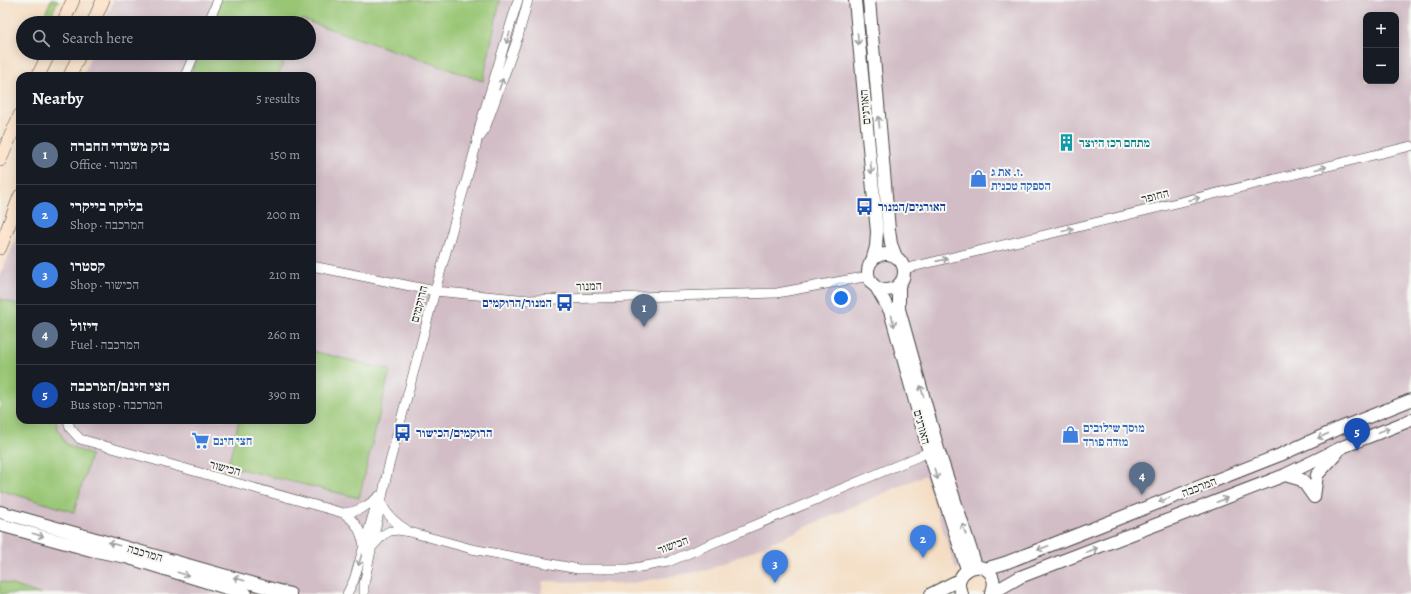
<!DOCTYPE html>
<meta charset="utf-8">
<style>
body{margin:0;font-family:Alegreya,"Frank Ruhl Libre",serif;background:#242831;color:#f1f3f6}
.controls{position:absolute;right:12px;top:12px;display:grid;overflow:hidden;border-radius:8px;box-shadow:0 2px 10px #0003}
.controls button{width:36px;height:36px;display:grid;place-items:center;padding:0;border:0;border-bottom:1px solid #363941;background:#171b24;color:#f1f3f6;font:20px sans-serif}
.you{position:absolute;left:841px;top:298px;width:14px;height:14px;margin:-10px;border:3px solid #fff;border-radius:50%;background:#1a73e8;box-shadow:0 0 0 6px #1a73e833}
.badge{display:grid;place-items:center;width:26px;height:26px;border-radius:50%;background:#c8321e;color:#fff;font-size:13px;font-weight:700}
.pin{position:absolute;translate:-50% -33px;filter:drop-shadow(0 1px 2px #0008)}
.pin::after{content:'';position:absolute;top:21px;width:14px;height:12px;background:inherit;clip-path:polygon(0 0,100% 0,50% 100%)}
.list{margin:0;padding:0;list-style:none}
h2{display:flex;justify-content:space-between;align-items:center;height:52px;margin:0;padding:0 16px;font-size:17px}
h2 small{font-size:13px;font-weight:400;color:#9ea1a6}
.list li{display:grid;grid-template-columns:26px 1fr auto;gap:12px;align-items:center;box-sizing:border-box;height:60px;padding:0 16px;border-top:1px solid #363941}
.list b{display:block;font-size:15px;white-space:nowrap}
.list p{margin:0;font-size:13px;white-space:nowrap;color:#9ea1a6}
.list em{font-size:13px;font-style:normal;color:#9ea1a6}
.icon{flex:none;width:22px;height:22px;fill:none;stroke:currentColor;stroke-width:2;stroke-linecap:round;stroke-linejoin:round}
.map{position:relative;flex:none;width:1411px;height:594px;overflow:hidden}
.search{position:absolute;background:#171b24;box-shadow:0 2px 10px #0003;left:16px;top:16px;width:300px;height:44px;display:flex;align-items:center;gap:10px;box-sizing:border-box;padding:0 14px;border-radius:22px;color:#9ea1a6;font-size:15px}
.panel{position:absolute;background:#171b24;box-shadow:0 2px 10px #0003;left:16px;top:72px;width:300px;height:352px;border-radius:12px}
.map>svg:first-child{display:block}
.industrial{fill:#d2bdc6;fill-rule:evenodd}
.green{fill:#99c674;stroke:#627850}
.lines{fill:none;stroke-linecap:round;stroke-linejoin:round}
.minor-casing{stroke:#494642;stroke-width:10}
.tertiary-casing{stroke:#494642;stroke-width:14}
.secondary-casing{stroke:#494642;stroke-width:14}
.minor{stroke:#fff;stroke-width:9}
.tertiary{stroke:#fff;stroke-width:12}
.secondary{stroke:#fbe5cf;stroke-width:13}
.oneway{stroke:#a0a0a0}
.labels{text-anchor:middle;stroke-width:4;stroke-linejoin:round;paint-order:stroke}
.street-label{font-size:12px;fill:#2b2b2b;stroke:#f6f6f2}
.culture-label{font-size:12px;font-weight:bold;fill:#0d838f;stroke:#f6f6f2;text-anchor:start}
.shop-label{font-size:12px;font-weight:bold;fill:#366cbe;stroke:#f6f6f2;text-anchor:start}
.transit-label{font-size:12px;font-weight:bold;fill:#164399;stroke:#f6f6f2;text-anchor:start}
</style>
<div class="map">
<svg width="1411" height="594" viewBox="0 0 1411 594">
<rect width="100%" height="100%" fill="#f6f6f2"/>
<filter id="ink" filterUnits="userSpaceOnUse"><feTurbulence type="fractalNoise" baseFrequency=".025" numOctaves="2"/><feDisplacementMap in="SourceGraphic" scale="8" xChannelSelector="R" yChannelSelector="G"/><feConvolveMatrix kernelMatrix="1 2 1 2 8 2 1 2 1" color-interpolation-filters="sRGB"/></filter>
<filter id="wash" filterUnits="userSpaceOnUse"><feTurbulence type="fractalNoise" baseFrequency=".012" numOctaves="4" result="noise"/><feDisplacementMap in="SourceGraphic" scale="16" xChannelSelector="R" yChannelSelector="G"/><feGaussianBlur stdDeviation="0.9" result="paint"/><feColorMatrix in="noise" values="0 0 0 0 0 0 0 0 0 0 0 0 0 0 0 0 0 1.4 0 .05"/><feComposite in="paint" operator="in"/></filter>
<g filter="url(#wash)">
<rect width="100%" height="100%" fill="#f4ddc3"/>
<path class="industrial" d="M114,0H1411V594H996L982,560L956,569L925,475L708,570L626,584L543,581L541,594H41L0,581V277L20,228V420H312V76H83L92,53H309V23H104ZM1366,15H1396V81H1366Z"/>
<path class="green" d="M51,0H58L48,23H41Z
M217,0H500L483,81L301,19L299,23H209Z
M198,53H287L278,76H190Z
M0,299L20,305V420H56L57,427L66,444L91,455L74,512L0,490Z
M312,351L390,370L359,498L228,466L239,420H312Z
M0,581L40,594H0Z"/>
</g>
<g filter="url(#ink)">
<g class="lines">
<defs>
<path id="minor" d="M208,23L218,0
M185,76L195,53
M481,136L486,126L518,37L528,0
M312,266L435,291L528,300L777,293L869,276
M904,269L1411,146
M68,420L70,428L80,439L343,513C356,521 361,531 364,546
M381,503C388,516 395,523 407,530
M343,513C358,512 368,506 379,496
M373,546L383,535L390,531L398,530L410,532L472,549L578,569H629L668,562L929,452
M347,594L354,580L375,508
M364,594V584L388,469L435,291L476,146L480,125L518,0"/>
<path id="tertiary" d="M855,0L877,232L876,247L872,261
M869,0L889,230L891,244L896,257
M868 272a18 18 0 1 1 36 0a18 18 0 1 1-36 0Z
M899,284V309L938,449L976,566
M876,287L890,311L929,452L967,569
M1285,475L1302,480L1314,497
M1314,497L1317,475L1337,453
M0,512L290,594
M0,525L91,550L126,557L246,594
M985,569L1005,563L1280,455L1338,429L1411,400
M992,593L1020,577L1285,475L1345,446L1411,420
M931,594L959,580
M962,594C949,574 981,555 992,576C995,582 994,588 991,594"/>
<path id="secondary" d="M63,23L73,0
M93,23L103,0
M38,76L49,53
M70,76L80,53
M0,160L20,115
M0,248L20,196"/>
</defs>
<use href="#minor" class="minor-casing"/>
<use href="#tertiary" class="tertiary-casing"/>
<use href="#secondary" class="secondary-casing"/>
<use href="#minor" class="minor"/>
<use href="#tertiary" class="tertiary"/>
<use href="#secondary" class="secondary"/>
</g>
<defs><path id="oneway-shaft" d="M-6 0H5M1.5-3L5.5 0L1.5 3" fill="none" stroke-width="1.6" stroke-linecap="round" stroke-linejoin="round"/></defs>
<g class="oneway">
<use href="#oneway-shaft" transform="translate(508 38) rotate(107)"/>
<use href="#oneway-shaft" transform="translate(858 39) rotate(85)"/>
<use href="#oneway-shaft" transform="translate(501 84) rotate(-71)"/>
<use href="#oneway-shaft" transform="translate(879 122) rotate(-95)"/>
<use href="#oneway-shaft" transform="translate(871 168) rotate(85)"/>
<use href="#oneway-shaft" transform="translate(1321 168) rotate(-14)"/>
<use href="#oneway-shaft" transform="translate(1194 199) rotate(-14)"/>
<use href="#oneway-shaft" transform="translate(1068 230) rotate(-14)"/>
<use href="#oneway-shaft" transform="translate(942 260) rotate(-13)"/>
<use href="#oneway-shaft" transform="translate(893 321) rotate(75)"/>
<use href="#oneway-shaft" transform="translate(922 391) rotate(-106)"/>
<use href="#oneway-shaft" transform="translate(1384 430) rotate(-22)"/>
<use href="#oneway-shaft" transform="translate(1323 436) rotate(156)"/>
<use href="#oneway-shaft" transform="translate(936 474) rotate(72)"/>
<use href="#oneway-shaft" transform="translate(1164 500) rotate(159)"/>
<use href="#oneway-shaft" transform="translate(1222 500) rotate(-21)"/>
<use href="#oneway-shaft" transform="translate(964 529) rotate(-108)"/>
<use href="#oneway-shaft" transform="translate(38 535) rotate(16)"/>
<use href="#oneway-shaft" transform="translate(114 544) rotate(-164)"/>
<use href="#oneway-shaft" transform="translate(1043 548) rotate(159)"/>
<use href="#oneway-shaft" transform="translate(1092 550) rotate(-21)"/>
<use href="#oneway-shaft" transform="translate(360 560) rotate(107)"/>
<use href="#oneway-shaft" transform="translate(183 574) rotate(17)"/>
<use href="#oneway-shaft" transform="translate(239 579) rotate(-164)"/>
</g>
</g>
<defs>
<symbol id="building-bare" viewBox="-9 -9 18 18"><path d="M-4-6H4V6H1V3H-1V6H-4ZM-2.5-4.3h1.7v1.8h-1.7ZM.8-4.3h1.7v1.8H.8ZM-2.5-1h1.7V.8h-1.7ZM.8-1h1.7V.8H.8Z" fill="#0f9aa8" stroke="#f6f6f2" stroke-width="2.5" paint-order="stroke"/></symbol>
<symbol id="shop-bare" viewBox="-9 -9 18 18"><path d="M-5-2.5h2.3a2.7 3.5 0 0 1 5.4 0H5L5.5 6h-11ZM-1.5-2.5h3a1.5 2.3 0 0 0-3 0Z" fill="#3f7fe0" stroke="#f6f6f2" stroke-width="2.5" paint-order="stroke"/></symbol>
<symbol id="bus-bare" viewBox="-9 -9 18 18"><path d="M-5-6H5V4H4V6H2V4H-2V6H-4V4H-5ZM-3.5-4V0h7V-4ZM-3.5 1.2v1.5H-2V1.2ZM2 1.2v1.5H3.5V1.2Z" fill="#1a4fb4" stroke="#f6f6f2" stroke-width="2.5" paint-order="stroke"/></symbol>
<symbol id="supermarket-bare" viewBox="-9 -9 18 18"><path d="M-6-5.5h2.5l.6 2H6L4.5 2H-2.5L-4.4-4H-6ZM-1.5 3.2a1.3 1.3 0 1 0 .1 0ZM3 3.2a1.3 1.3 0 1 0 .1 0Z" fill="#3f7fe0" stroke="#f6f6f2" stroke-width="2.5" paint-order="stroke"/></symbol>
</defs>
<g fill-rule="evenodd">
<use href="#building-bare" x="1054" y="130" width="25" height="25"/>
<use href="#shop-bare" x="966" y="166" width="25" height="25"/>
<use href="#bus-bare" x="852" y="194" width="25" height="25"/>
<use href="#bus-bare" x="552" y="290" width="25" height="25"/>
<use href="#bus-bare" x="390" y="420" width="25" height="25"/>
<use href="#shop-bare" x="1058" y="422" width="25" height="25"/>
<use href="#supermarket-bare" x="188" y="428" width="25" height="25"/>
</g>
<g class="labels">
<g class="street-label">
<text transform="translate(865 107) rotate(-95)" y="4">האורגים</text>
<text transform="translate(1155 196) rotate(-14)" y="4">החופר</text>
<text transform="translate(589 286) rotate(-2)" y="4">המנור</text>
<text transform="translate(419 304) rotate(-75)" y="4">הרוקמים</text>
<text transform="translate(922 427) rotate(75)" y="4">האורגים</text>
<text transform="translate(225 468) rotate(15)" y="4">הכישור</text>
<text transform="translate(1199 487) rotate(-21)" y="4">המרכבה</text>
<text transform="translate(673 545) rotate(-20)" y="4">הכישור</text>
<text transform="translate(145 553) rotate(16)" y="4">המרכבה</text>
</g>
<g class="culture-label">
<text x="1079" y="147">מתחם רכז היוצר</text>
</g>
<g class="shop-label">
<text x="991" y="176">ז. את ג.<tspan x="991" dy="14">הספקה טכנית</tspan></text>
<text x="1083" y="432">מוסך שילובים<tspan x="1083" dy="14">מזדה פורד</tspan></text>
<text x="213" y="445">חצי חינם</text>
</g>
<g class="transit-label">
<text x="878" y="211">האורגים/המנור</text>
<text x="552" y="307" text-anchor="end">המנור/הרוקמים</text>
<text x="416" y="437">הרוקמים/הכישור</text>
</g>
</g>
</svg>
<div class="controls">
<button>+</button>
<button>−</button>
</div>
<div class="you"></div>
<div class="pin badge" style="left:644px;top:327px;background:#5c6f8a">1</div>
<div class="pin badge" style="left:923px;top:558px;background:#3f7fe0">2</div>
<div class="pin badge" style="left:775px;top:583px;background:#3f7fe0">3</div>
<div class="pin badge" style="left:1142px;top:495px;background:#5c6f8a">4</div>
<div class="pin badge" style="left:1357px;top:451px;background:#1a4fb4">5</div>
<div class="search"><svg class="icon" aria-label="search" viewBox="0 0 24 24"><circle cx="10" cy="10" r="6"/><path d="M15 15l6 6"/></svg>Search here</div>
<section class="panel">
<h2>Nearby<small>5 results</small></h2>
<ul class="list">
<li><span class="badge" style="background:#5c6f8a">1</span><div><b>בזק משרדי החברה</b><p>Office · המנור</p></div><em>150 m</em></li>
<li><span class="badge" style="background:#3f7fe0">2</span><div><b>בליקר בייקרי</b><p>Shop · המרכבה</p></div><em>200 m</em></li>
<li><span class="badge" style="background:#3f7fe0">3</span><div><b>קסטרו</b><p>Shop · הכישור</p></div><em>210 m</em></li>
<li><span class="badge" style="background:#5c6f8a">4</span><div><b>דיזול</b><p>Fuel · המרכבה</p></div><em>260 m</em></li>
<li><span class="badge" style="background:#1a4fb4">5</span><div><b>חצי חינם/המרכבה</b><p>Bus stop · המרכבה</p></div><em>390 m</em></li>
</ul>
</section>
</div>
